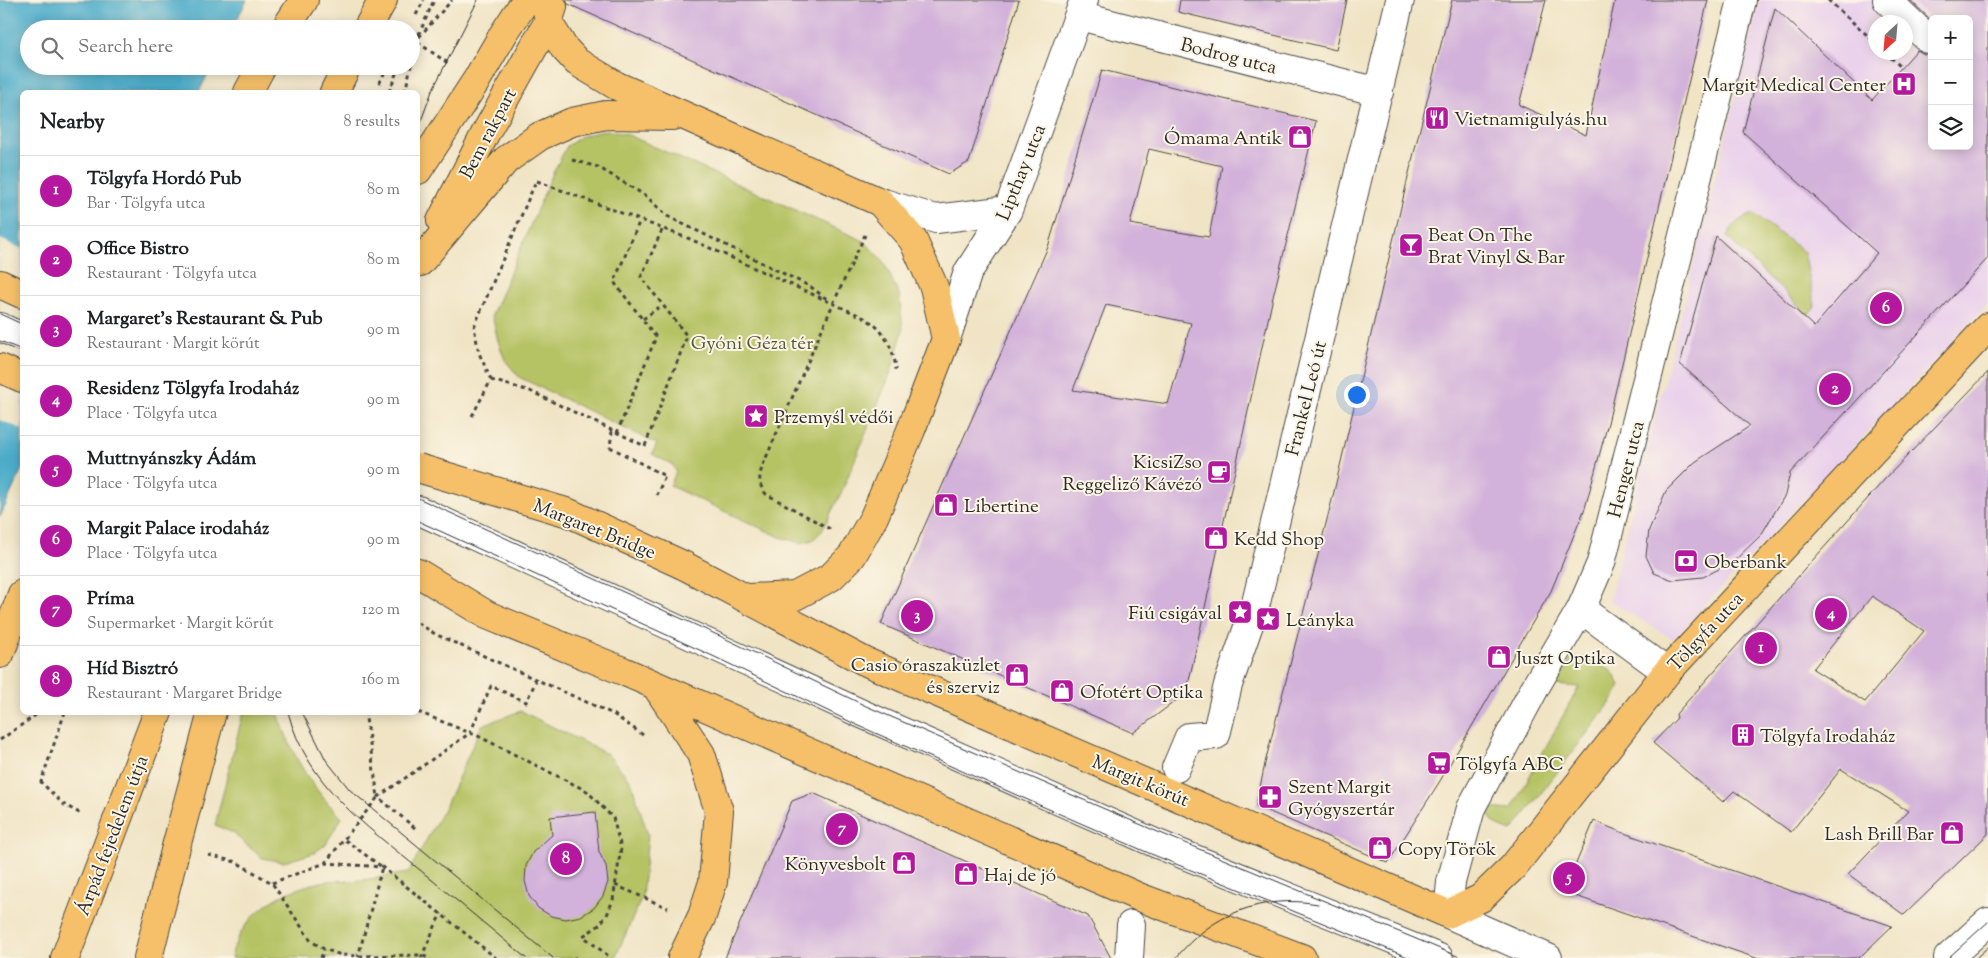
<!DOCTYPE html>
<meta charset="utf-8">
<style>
body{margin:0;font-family:"Sorts Mill Goudy",serif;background:#f2f2f2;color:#202124}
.controls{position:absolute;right:15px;top:15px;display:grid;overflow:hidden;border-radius:8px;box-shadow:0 2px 12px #0003}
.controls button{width:45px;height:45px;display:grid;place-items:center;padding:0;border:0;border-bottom:1px solid #e0e0e0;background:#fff;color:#202124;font:25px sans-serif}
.compass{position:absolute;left:1868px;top:15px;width:45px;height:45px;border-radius:50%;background:#fff;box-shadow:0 2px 12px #0003;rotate:206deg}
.you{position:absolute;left:1356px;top:394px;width:18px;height:18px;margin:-12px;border:4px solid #fff;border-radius:50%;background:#1a73e8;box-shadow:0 0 0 8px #1a73e833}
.badge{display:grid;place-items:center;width:32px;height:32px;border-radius:50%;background:#b5179e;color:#fff;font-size:16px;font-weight:700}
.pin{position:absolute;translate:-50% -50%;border:2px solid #fff;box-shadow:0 1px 5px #0006}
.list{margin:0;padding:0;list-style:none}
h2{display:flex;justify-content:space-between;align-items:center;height:65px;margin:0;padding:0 20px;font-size:21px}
h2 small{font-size:16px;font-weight:400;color:#757577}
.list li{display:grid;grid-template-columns:32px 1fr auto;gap:15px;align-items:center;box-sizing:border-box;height:70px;padding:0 20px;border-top:1px solid #e0e0e0}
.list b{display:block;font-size:19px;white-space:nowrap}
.list p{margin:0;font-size:16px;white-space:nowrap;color:#757577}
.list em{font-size:16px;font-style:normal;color:#757577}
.icon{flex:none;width:28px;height:28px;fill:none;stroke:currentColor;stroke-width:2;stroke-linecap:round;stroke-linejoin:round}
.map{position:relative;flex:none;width:1988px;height:958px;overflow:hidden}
.search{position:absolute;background:#fff;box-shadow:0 2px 12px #0003;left:20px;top:20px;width:400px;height:55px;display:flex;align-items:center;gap:12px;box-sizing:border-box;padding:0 18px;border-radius:28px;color:#757577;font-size:19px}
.panel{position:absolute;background:#fff;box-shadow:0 2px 12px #0003;left:20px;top:90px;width:400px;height:625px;border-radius:8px}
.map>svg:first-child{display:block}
.built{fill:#ead1ec;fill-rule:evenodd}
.green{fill:#b6c365;stroke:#707748}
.water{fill:#4bacca;stroke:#3b6c7a}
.pier{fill:#f0e4c5}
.building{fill:#d2b1da;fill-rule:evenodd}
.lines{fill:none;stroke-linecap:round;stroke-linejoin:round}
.minor-casing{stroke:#494742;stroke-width:30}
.major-casing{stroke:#494742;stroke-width:30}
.path{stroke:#494742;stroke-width:3;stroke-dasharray:4 4;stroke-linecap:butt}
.minor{stroke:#fff;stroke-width:28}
.major{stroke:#f6c06b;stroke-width:28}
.tram{stroke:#2b2b2b;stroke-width:1}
.major-bridge-casing{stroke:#494742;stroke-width:30;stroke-linecap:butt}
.major-bridge{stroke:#f6c06b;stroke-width:28}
.labels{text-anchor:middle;stroke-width:4;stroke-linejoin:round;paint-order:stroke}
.street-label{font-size:19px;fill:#2b2b2b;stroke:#fcf5e5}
.poi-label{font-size:19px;fill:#2b2b2b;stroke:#fcf5e5;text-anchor:start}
.park-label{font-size:19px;fill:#55593c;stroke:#fcf5e5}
</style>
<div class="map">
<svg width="1988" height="958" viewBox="0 0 1988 958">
<rect width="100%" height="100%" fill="#fcf5e5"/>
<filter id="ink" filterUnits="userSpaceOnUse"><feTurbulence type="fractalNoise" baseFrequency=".02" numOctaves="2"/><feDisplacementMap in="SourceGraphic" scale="10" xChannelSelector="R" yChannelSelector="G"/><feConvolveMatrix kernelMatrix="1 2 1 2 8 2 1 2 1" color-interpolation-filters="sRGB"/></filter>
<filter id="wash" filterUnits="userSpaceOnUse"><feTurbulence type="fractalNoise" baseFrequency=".0096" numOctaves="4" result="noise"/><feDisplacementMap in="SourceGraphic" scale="20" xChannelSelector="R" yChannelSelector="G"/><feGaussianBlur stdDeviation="1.12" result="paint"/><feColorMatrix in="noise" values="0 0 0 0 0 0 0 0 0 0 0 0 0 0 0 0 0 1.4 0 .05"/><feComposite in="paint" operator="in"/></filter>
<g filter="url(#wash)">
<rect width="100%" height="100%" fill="#f0e4c5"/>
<path class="built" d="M1760,0H1988V304L1673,639L1609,601ZM1932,19H1969V146H1932ZM1876,22H1906V52H1876Z"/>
<path class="green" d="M603,130L626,134L864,241L883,261L899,294L903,330L891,372L842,491L822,531L813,540L801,543L780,537L670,486L676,472L673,465L652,454L657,444L519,377L505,360L498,341L492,315L552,175L567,146L582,136Z
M1754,214L1804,252L1815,306L1808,315L1727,237C1732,224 1741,218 1754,214Z
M1571,658H1586L1612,671L1620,685L1615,697L1512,831C1498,827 1490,823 1487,808L1511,810L1579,687L1556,685Z
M521,711L607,754L631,781L648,835L642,897L615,958H231C241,912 284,888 327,881C338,879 350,882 362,880C377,878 392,875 408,873L446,805L482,725Z
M243,713H278C293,757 308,784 342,818L325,845L314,853L284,862L262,858L233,833L215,825Z"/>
<path class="water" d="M0,0H247L232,29H29V66H212L199,92H22V469L0,517Z"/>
<path class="pier" d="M0,239L22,249V429L0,420Z"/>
<g id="blocks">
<path class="building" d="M566,0H1019L969,162L949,174L568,4Z
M1180,0H1347L1336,50L1178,12Z
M1452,0H1546L1519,105L1586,135L1615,0H1708L1608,423L1585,508L1551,591L1440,781L1388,863L1256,806L1266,759L1332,500L1410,169Z
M1910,0H1988V258L1790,473L1785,495L1761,535L1733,562L1703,577L1673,580L1654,573L1646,556L1649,530L1666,491L1695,462L1750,426L1680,364L1716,236L1814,327L1877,253L1743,132L1775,8L1872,100L1917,50L1924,54H1932V146H1969V19H1932V21Z
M1102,70L1316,121L1273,297L1185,699H1178L1133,733L881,624L1048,247ZM1149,149L1222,166L1209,237L1130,224ZM1106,305L1191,323L1168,404L1073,390Z
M1988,372V834L1904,915L1848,874L1908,811L1841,769L1791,832L1734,791L1723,802L1653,743L1677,718L1676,714L1885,479ZM1872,596L1924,631L1865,702L1813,669Z
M813,793L1088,916L1111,958H725L792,801Z
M595,812L599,852L606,866L608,882L603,896L594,908L581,916L566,919L551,916L538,908L529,896L525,881L526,866L533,852L552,835L550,817Z
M1594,821L1621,832L1892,926L1859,958H1756L1564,892Z"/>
</g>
</g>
<g filter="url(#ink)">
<use href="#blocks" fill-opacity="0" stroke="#494742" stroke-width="1"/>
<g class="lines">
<defs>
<path id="minor" d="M1887,0L1928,39
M1079,16L1379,92
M880,202L936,219L1008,210
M0,327L22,337
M946,339L968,272L1008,210L1084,0
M418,510L862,714L1155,843L1439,958
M1581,609L1667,672
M1176,768L1189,737L1216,735L1228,685L1255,607L1400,0
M1129,958L1131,925
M1548,958L1448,914L1451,882L1471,808L1537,684L1581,609L1601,563L1742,0
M1948,958L1988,922"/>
<path id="major" d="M547,0L548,22L564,48L577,62L617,86L880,202L913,240L934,287L946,339L911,430L874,517L852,556L831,577L795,596L748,598
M285,29L304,0
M367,29L383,0
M248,92L262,66
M334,92L347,66
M418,170L476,81L504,33L526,0
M441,221L486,132L548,22L553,7
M420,262L506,160L540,136L572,122L606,115L672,116
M0,284L22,294
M0,368L22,378
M683,565L864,661L1448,914L1481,898L1513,867L1667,672L1988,327
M418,573L487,615L623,671L1139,897L1302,958
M0,654L22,594
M656,686L701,754L719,811L713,882L702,916L682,958
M65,958L158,712
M148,958L176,847L212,712"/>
</defs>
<use href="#minor" class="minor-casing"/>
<use href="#major" class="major-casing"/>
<path class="path" d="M1828,0L1876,43
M416,15L424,0
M419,37L452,0
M411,38L448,63
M1885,52L1902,68
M411,66L416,41L434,0
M379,83L388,66
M389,92L399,66
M405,92L411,66
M572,160L598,167L646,196L667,216L811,287L828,300
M537,181L690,239L854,313C860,316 867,319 872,323C886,333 895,354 896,370
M643,319L662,305
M491,380L479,353L474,327L536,181
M491,380L530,391L645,446L687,336L641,277L663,228
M472,416L491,380
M612,431L610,447L665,476L657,495
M617,433L656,337L614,282L640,220
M830,529L766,494C758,484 759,478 762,467L833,304L865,235
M418,623L435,634L613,714L646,737
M22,691V697
M65,712L41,782L63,804L83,815
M418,712L478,736L587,791L613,818L621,848L613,900L607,915L598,926L583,936L611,958
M0,740L40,712
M415,828L378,797L470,733L491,686L526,702L536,681
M345,840L382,867L358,957
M208,855L236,862L272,883L311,941L324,949L341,955L358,956L422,955L428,958
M325,863L382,867L496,958
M272,883L325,863L378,797L365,712
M615,885L668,908
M574,957L575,958
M321,958L324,949
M421,958L441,913"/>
<use href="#minor" class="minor"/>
<use href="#major" class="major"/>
<path class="tram" d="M418,129L432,91L478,0
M0,314L22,324
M0,341L22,350
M418,498L724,638L866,706L1158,832L1462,958
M418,521L717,658L857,725L1151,854L1410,958
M288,712C307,785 365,825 420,870C455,899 491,929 526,958
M302,712L326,760L350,790L553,958
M1176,958C1211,914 1263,894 1318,904
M1948,958L1988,922
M1976,958L1988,947"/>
<defs>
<path id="major-bridge" d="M418,468L569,513L683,565"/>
</defs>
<use href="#major-bridge" class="major-bridge-casing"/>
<use href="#major-bridge" class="major-bridge"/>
</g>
</g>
<defs>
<symbol id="hospital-square" viewBox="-11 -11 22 22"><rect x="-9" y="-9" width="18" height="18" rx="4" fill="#b5179e" stroke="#fcf5e5"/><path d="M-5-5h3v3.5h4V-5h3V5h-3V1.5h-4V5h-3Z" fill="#fff"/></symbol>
<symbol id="restaurant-square" viewBox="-11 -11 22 22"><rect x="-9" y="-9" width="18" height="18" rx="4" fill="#b5179e" stroke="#fcf5e5"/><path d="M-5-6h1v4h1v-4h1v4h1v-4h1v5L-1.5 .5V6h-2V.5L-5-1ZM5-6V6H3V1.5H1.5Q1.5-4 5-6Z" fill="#fff"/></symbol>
<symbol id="shop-square" viewBox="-11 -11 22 22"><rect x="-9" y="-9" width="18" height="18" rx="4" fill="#b5179e" stroke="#fcf5e5"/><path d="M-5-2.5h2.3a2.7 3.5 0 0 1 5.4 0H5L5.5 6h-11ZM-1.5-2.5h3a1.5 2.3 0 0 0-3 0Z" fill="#fff"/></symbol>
<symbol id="bar-square" viewBox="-11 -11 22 22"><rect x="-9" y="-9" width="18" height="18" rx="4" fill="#b5179e" stroke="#fcf5e5"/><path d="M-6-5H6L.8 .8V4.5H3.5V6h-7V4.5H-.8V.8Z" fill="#fff"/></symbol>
<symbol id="sight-square" viewBox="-11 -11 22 22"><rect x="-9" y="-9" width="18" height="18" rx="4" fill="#b5179e" stroke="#fcf5e5"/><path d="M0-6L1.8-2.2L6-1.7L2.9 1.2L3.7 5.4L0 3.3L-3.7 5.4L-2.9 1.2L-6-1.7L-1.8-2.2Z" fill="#fff"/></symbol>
<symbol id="cafe-square" viewBox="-11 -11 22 22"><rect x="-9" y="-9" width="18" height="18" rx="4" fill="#b5179e" stroke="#fcf5e5"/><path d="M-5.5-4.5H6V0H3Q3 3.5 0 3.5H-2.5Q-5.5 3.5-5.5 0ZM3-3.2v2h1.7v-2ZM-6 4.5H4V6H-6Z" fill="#fff"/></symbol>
<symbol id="bank-square" viewBox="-11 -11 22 22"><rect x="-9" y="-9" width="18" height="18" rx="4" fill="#b5179e" stroke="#fcf5e5"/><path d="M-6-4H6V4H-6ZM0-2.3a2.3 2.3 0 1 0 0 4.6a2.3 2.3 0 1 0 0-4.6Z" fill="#fff"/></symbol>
<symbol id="building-square" viewBox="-11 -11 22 22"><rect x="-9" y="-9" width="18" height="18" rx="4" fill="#b5179e" stroke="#fcf5e5"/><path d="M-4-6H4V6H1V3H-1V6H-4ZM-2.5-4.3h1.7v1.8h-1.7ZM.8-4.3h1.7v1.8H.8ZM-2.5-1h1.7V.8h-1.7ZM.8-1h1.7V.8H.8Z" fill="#fff"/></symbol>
<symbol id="supermarket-square" viewBox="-11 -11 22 22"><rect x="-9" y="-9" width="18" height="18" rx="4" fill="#b5179e" stroke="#fcf5e5"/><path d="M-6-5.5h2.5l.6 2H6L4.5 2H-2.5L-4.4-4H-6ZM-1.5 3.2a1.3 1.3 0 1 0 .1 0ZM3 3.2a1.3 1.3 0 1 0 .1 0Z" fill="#fff"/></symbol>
<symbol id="pharmacy-square" viewBox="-11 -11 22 22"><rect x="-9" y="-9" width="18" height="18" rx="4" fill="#b5179e" stroke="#fcf5e5"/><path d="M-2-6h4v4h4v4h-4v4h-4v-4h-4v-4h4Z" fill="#fff"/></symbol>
</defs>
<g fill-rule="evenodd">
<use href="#hospital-square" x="1890" y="70" width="28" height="28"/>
<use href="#restaurant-square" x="1423" y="104" width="28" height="28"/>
<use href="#shop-square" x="1286" y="123" width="28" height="28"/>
<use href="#bar-square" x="1397" y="231" width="28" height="28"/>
<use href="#sight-square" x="742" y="402" width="28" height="28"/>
<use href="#cafe-square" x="1205" y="458" width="28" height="28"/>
<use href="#shop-square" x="932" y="491" width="28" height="28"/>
<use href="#shop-square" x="1202" y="524" width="28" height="28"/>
<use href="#bank-square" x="1672" y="547" width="28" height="28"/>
<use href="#sight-square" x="1226" y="598" width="28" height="28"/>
<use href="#sight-square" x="1254" y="605" width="28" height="28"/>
<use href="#shop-square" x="1485" y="643" width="28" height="28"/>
<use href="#shop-square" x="1003" y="661" width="28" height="28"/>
<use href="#shop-square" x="1048" y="677" width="28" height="28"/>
<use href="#building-square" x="1729" y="721" width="28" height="28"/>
<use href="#supermarket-square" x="1425" y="749" width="28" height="28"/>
<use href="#pharmacy-square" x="1256" y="783" width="28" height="28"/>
<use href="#shop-square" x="1938" y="819" width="28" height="28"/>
<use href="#shop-square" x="1366" y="834" width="28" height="28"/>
<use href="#shop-square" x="890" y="849" width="28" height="28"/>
<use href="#shop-square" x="952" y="860" width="28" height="28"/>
</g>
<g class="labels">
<g class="street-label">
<text transform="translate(1229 55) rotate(14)" y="7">Bodrog utca</text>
<text transform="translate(487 133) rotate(-62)" y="7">Bem rakpart</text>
<text transform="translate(1020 172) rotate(-68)" y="7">Lipthay utca</text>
<text transform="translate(1305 398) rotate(-76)" y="7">Frankel Leó út</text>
<text transform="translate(1625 469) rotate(-76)" y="7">Henger utca</text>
<text transform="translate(595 528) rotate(22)" y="7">Margaret Bridge</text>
<text transform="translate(1705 631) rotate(-47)" y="7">Tölgyfa utca</text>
<text transform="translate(1141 780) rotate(23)" y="7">Margit körút</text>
<text transform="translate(111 835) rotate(-69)" y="7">Árpád fejedelem útja</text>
</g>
<g class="poi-label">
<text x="1886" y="91" text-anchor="end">Margit Medical Center</text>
<text x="1454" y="125">Vietnamigulyás.hu</text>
<text x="1282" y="144" text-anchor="end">Ómama Antik</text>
<text x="1428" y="241">Beat On The<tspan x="1428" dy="22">Brat Vinyl &amp; Bar</tspan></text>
<text x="774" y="423">Przemyśl védői</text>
<text x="1202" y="468" text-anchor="end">KicsiZso<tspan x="1202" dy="22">Reggeliző Kávézó</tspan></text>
<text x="964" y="512">Libertine</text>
<text x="1234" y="545">Kedd Shop</text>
<text x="1704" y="568">Oberbank</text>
<text x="1222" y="619" text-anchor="end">Fiú csigával</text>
<text x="1286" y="626">Leányka</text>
<text x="1516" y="664">Juszt Optika</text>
<text x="1000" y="671" text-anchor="end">Casio óraszaküzlet<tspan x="1000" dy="22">és szerviz</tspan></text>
<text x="1080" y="698">Ofotért Optika</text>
<text x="1760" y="742">Tölgyfa Irodaház</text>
<text x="1456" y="770">Tölgyfa ABC</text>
<text x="1288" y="793">Szent Margit<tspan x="1288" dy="22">Gyógyszertár</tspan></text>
<text x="1934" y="840" text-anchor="end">Lash Brill Bar</text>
<text x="1398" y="855">Copy Török</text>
<text x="886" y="870" text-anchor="end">Könyvesbolt</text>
<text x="984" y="881">Haj de jó</text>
</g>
<g class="park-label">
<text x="752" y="349">Gyóni Géza tér</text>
</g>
</g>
</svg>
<div class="controls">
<button>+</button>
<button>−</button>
<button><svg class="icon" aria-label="layers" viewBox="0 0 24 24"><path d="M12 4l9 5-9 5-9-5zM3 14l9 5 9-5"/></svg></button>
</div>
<svg class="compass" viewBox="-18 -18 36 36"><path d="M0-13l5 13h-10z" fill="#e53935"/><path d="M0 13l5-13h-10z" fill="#757577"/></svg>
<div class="you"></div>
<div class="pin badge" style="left:1761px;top:648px">1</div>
<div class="pin badge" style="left:1835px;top:389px">2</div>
<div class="pin badge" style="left:917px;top:616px">3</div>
<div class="pin badge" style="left:1831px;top:614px">4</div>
<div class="pin badge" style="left:1569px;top:878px">5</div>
<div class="pin badge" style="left:1886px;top:308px">6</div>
<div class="pin badge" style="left:842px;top:829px">7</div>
<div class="pin badge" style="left:566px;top:859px">8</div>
<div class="search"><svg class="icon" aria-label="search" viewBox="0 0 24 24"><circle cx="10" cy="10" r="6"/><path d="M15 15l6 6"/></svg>Search here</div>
<section class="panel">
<h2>Nearby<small>8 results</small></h2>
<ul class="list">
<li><span class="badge">1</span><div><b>Tölgyfa Hordó Pub</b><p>Bar · Tölgyfa utca</p></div><em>80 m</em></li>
<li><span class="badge">2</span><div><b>Office Bistro</b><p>Restaurant · Tölgyfa utca</p></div><em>80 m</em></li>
<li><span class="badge">3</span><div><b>Margaret's Restaurant &amp; Pub</b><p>Restaurant · Margit körút</p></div><em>90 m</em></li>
<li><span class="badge">4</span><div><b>Residenz Tölgyfa Irodaház</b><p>Place · Tölgyfa utca</p></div><em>90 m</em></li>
<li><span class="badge">5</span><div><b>Muttnyánszky Ádám</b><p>Place · Tölgyfa utca</p></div><em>90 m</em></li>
<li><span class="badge">6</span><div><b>Margit Palace irodaház</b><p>Place · Tölgyfa utca</p></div><em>90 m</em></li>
<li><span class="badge">7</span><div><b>Príma</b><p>Supermarket · Margit körút</p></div><em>120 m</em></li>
<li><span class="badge">8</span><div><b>Híd Bisztró</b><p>Restaurant · Margaret Bridge</p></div><em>160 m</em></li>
</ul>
</section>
</div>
